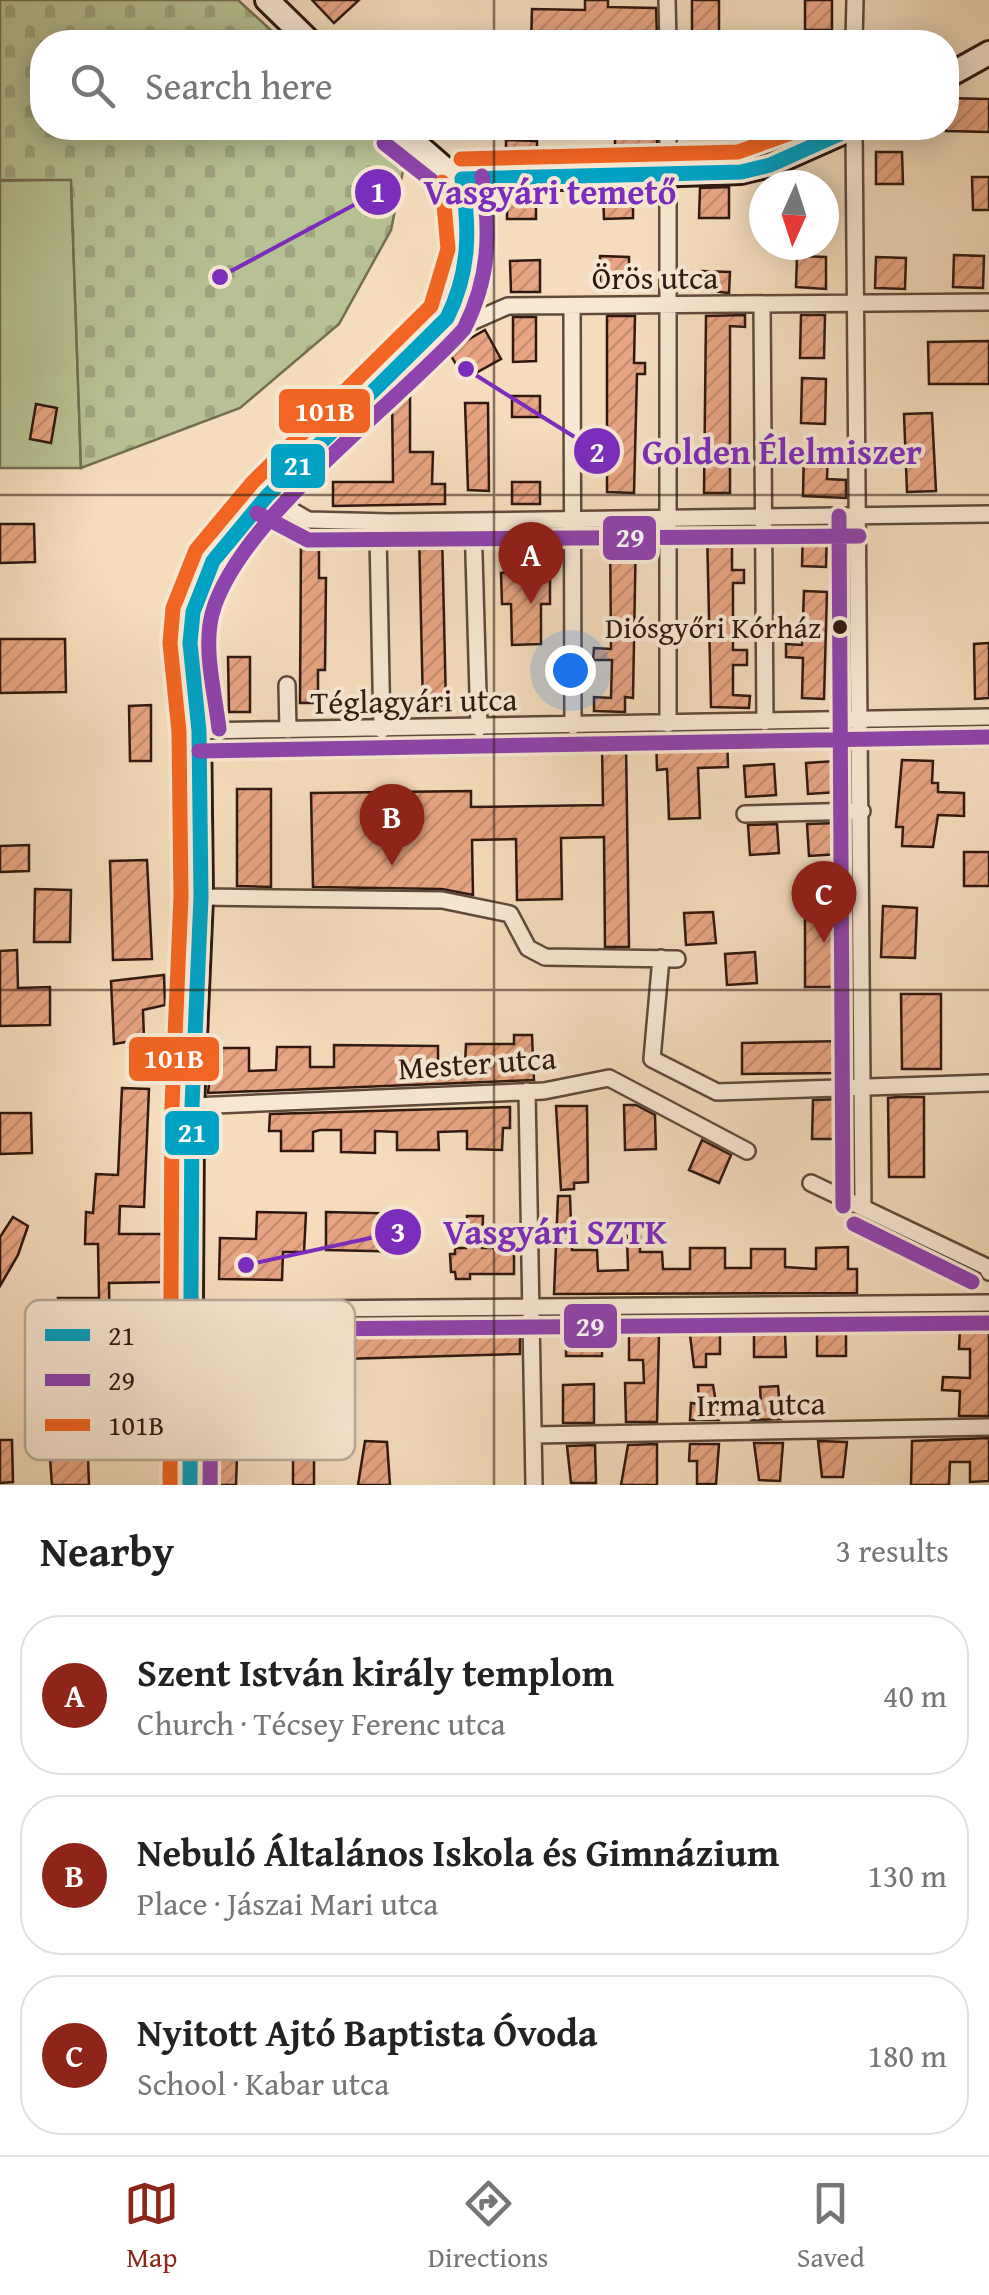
<!DOCTYPE html>
<meta charset="utf-8">
<style>
body{margin:0;font-family:"Gentium Book Plus",serif;background:#f6f6f6;color:#222}
.compass{position:absolute;left:749px;top:170px;width:90px;height:90px;border-radius:50%;background:#fff;box-shadow:0 5px 25px #0003;rotate:183deg}
.you{position:absolute;left:570px;top:670px;width:35px;height:35px;margin:-25px;border:8px solid #fff;border-radius:50%;background:#1a73e8;box-shadow:0 0 0 15px #1a73e833}
.badge{display:grid;place-items:center;width:65px;height:65px;border-radius:50%;background:#8f2418;color:#fff;font-size:32px;font-weight:700}
.pin{position:absolute;translate:-50% -82px;filter:drop-shadow(0 2px 5px #0008)}
.pin::after{content:'';position:absolute;top:52px;width:35px;height:30px;background:inherit;clip-path:polygon(0 0,100% 0,50% 100%)}
.list{margin:0;padding:0;list-style:none}
h2{display:flex;justify-content:space-between;align-items:center;height:130px;margin:0;padding:0 40px;font-size:42px}
h2 small{font-size:32px;font-weight:400;color:#767676}
.list li{display:grid;grid-template-columns:65px 1fr auto;gap:30px;align-items:center;box-sizing:border-box;height:160px;margin:0 20px 20px;padding:0 20px;border:2px solid #e0e0e0;border-radius:40px}
.list b{display:block;font-size:38px;white-space:nowrap}
.list p{margin:0;font-size:32px;white-space:nowrap;color:#767676}
.list em{font-size:32px;font-style:normal;color:#767676}
.icon{flex:none;width:55px;height:55px;fill:none;stroke:currentColor;stroke-width:2;stroke-linecap:round;stroke-linejoin:round}
.map{position:relative;flex:none;width:989px;height:1485px;overflow:hidden}
.search{position:absolute;background:#fff;box-shadow:0 5px 25px #0003;left:30px;right:30px;top:30px;height:110px;display:flex;align-items:center;gap:25px;box-sizing:border-box;padding:0 35px;border-radius:40px;color:#767676;font-size:38px}
.sheet{height:670px;background:#fff}
nav{display:flex;justify-content:space-around;align-items:center;box-sizing:border-box;height:140px;border-top:2px solid #e0e0e0;background:#fff;font-size:28px;color:#767676}
nav a{display:grid;justify-items:center;gap:5px}
nav .on{color:#8f2418}
.map>svg:first-child{display:block}
.green{fill:#b8c193;stroke:#746d51;stroke-width:2.5}
.cemetery{fill:url(#cemetery-stones);stroke:#746d51;stroke-width:2.5}
.building{fill:url(#building-hatch);stroke:#2f190f;stroke-width:2.5}
.lines{fill:none;stroke-linecap:round;stroke-linejoin:round}
.street-casing{stroke:#604a3a;stroke-width:20}
.secondary-casing{stroke:#2f190f;stroke-width:28}
.street{stroke:#f8e8d3;stroke-width:15}
.secondary{stroke:#f8e8d3;stroke-width:22}
.bus-1-casing{stroke:#f8e8d3;stroke-width:22}
.bus-2-casing{stroke:#f8e8d3;stroke-width:22}
.bus-3-casing{stroke:#f8e8d3;stroke-width:22}
.bus-1{stroke:#02a2c4;stroke-width:15}
.bus-2{stroke:#8e44ad;stroke-width:15}
.bus-3{stroke:#f26522;stroke-width:15}
.grid{fill:none;stroke:#2f190f;stroke-width:2.5;stroke-opacity:0.55}
.bus-dot{fill:#2f190f;stroke:#f8e8d3;stroke-width:4}
.labels{text-anchor:middle;stroke-width:8;stroke-linejoin:round;paint-order:stroke}
.bus-label{font-size:30px;fill:#2f190f;stroke:#f8e8d3;text-anchor:end}
.street-label{font-size:32px;fill:#2f190f;stroke:#f8e8d3}
.key{fill:#f8e8d3;stroke:#bcaa98;stroke-width:2.5}
.key-label{font-size:28px;fill:#2f190f}
.leader{fill:none;stroke:#7b2cbf;stroke-width:4}
.callout-dot{fill:#7b2cbf;stroke:#f8e8d3;stroke-width:4}
.mark-label{font-size:30px;text-anchor:middle;font-weight:bold;fill:#fff}
.callout-label{font-size:35px;text-anchor:middle;font-weight:bold;fill:#7b2cbf;stroke:#f8e8d3;stroke-width:8;stroke-linejoin:round;paint-order:stroke}
.line-badge{stroke:#f8e8d3;stroke-width:4}
.badge-label{font-size:28px;text-anchor:middle;font-weight:bold;fill:#fff}
</style>
<div class="map">
<svg width="989" height="1485" viewBox="0 0 989 1485">
<defs>
<pattern id="cemetery-stones" width="16" height="16" patternUnits="userSpaceOnUse" patternTransform="scale(2.5)"><rect width="16" height="16" fill="#b8c193"/><path d="M2 7V4a2 2 0 0 1 4 0v3zM10 15v-3a2 2 0 0 1 4 0v3z" fill="#9ea57e"/></pattern>
<pattern id="building-hatch" width="6" height="6" patternUnits="userSpaceOnUse" patternTransform="scale(2.5)"><rect width="6" height="6" fill="#e7a583"/><path d="M-1 1l2-2M0 6l6-6M5 7l2-2" fill="none" stroke="#c68d70"/></pattern>
</defs>
<rect width="100%" height="100%" fill="#f4dcbc"/>
<filter id="stains"><feTurbulence type="fractalNoise" baseFrequency=".002" numOctaves="4"/><feColorMatrix values="0 0 0 0 .2 0 0 0 0 .09 0 0 0 0 .02 0 0 0 .5 -.17"/></filter>
<radialGradient id="worn" r=".72"><stop offset=".6" stop-color="#630" stop-opacity="0"/><stop offset="1" stop-color="#630" stop-opacity=".3"/></radialGradient>
<path class="green" d="M71,179L81,468H0V181Z"/>
<path class="cemetery" d="M0,0H238L284,42H42V128H375L406,156L391,230L339,324L240,408L81,468L71,180H0Z"/>
<path class="building" d="M312,0H359L334,23Z
M585,0H608V7L656,8L657,36H608V42H531L532,9L585,10Z
M692,0H719V36H692Z
M805,0H832V30H805Z
M946,98L989,99V132L946,131Z
M615,128H657V147H615Z
M506,140L537,141V164H506Z
M876,152H902L903,184H876Z
M972,177H989V210H973Z
M729,187V218H699L700,188Z
M633,191V218L604,219L603,192Z
M536,194V219H507V195Z
M954,255L984,256L983,288L953,287Z
M600,256L629,257V288H600Z
M797,256L826,257V289L796,287Z
M876,257L906,258L905,289L875,288Z
M540,260V292H511L510,261Z
M702,271L730,272L729,293L702,290Z
M745,315V327L730,326V493H704L706,316Z
M801,315H825L824,358H800Z
M607,316H635L634,363H645V374H637L634,493L607,492Z
M513,317H536V361L513,362Z
M485,330L501,359L465,379L448,351Z
M989,341V384H929L928,342Z
M802,378L826,379L825,424L801,423Z
M392,394L410,395V452H433L432,484H445V504L333,506V482H393Z
M512,396H540V417H512Z
M465,403H488L489,491L468,490Z
M36,404L57,408L51,443L30,439Z
M932,413L936,491L907,492L904,414Z
M804,448L828,449L827,479L846,480V498L803,496Z
M512,482H540V504H512Z
M0,524H34L35,562L0,563Z
M827,527L826,567L802,566L803,528Z
M707,529H732V570H744V583H733V650H747V665H733V695L750,696L749,708L711,707Z
M610,530H636L633,698L625,697V712L594,711V697L611,698L612,660H593L594,648L611,649Z
M419,533H442L446,705L423,706Z
M301,539H319V578H326L325,670H318V703H300Z
M510,563H540V573H550V604H541V644L512,645L511,604H502L501,573L511,572Z
M804,591L827,592L824,699L802,698L803,658L786,657V644L802,645Z
M0,639H65L66,692L0,693Z
M989,643V698L975,699L974,644Z
M228,657H250V712H229Z
M151,705V761H130L129,706Z
M727,733L728,767L698,768L700,818L669,819L667,769L657,770L656,736Z
M626,745L629,947H605L604,837L561,838L562,899L517,900L516,839L472,840L473,895L442,889L313,887L311,793L471,791V807L603,805L602,746Z
M902,760L933,761L932,783H938V792L964,793V816L938,815L933,847L902,846L903,827H896Z
M836,761L838,792L808,794L806,763Z
M774,764L776,795L746,797L744,766Z
M237,789H271V887L237,886Z
M837,823L839,854L809,856L807,824Z
M777,824L779,853L750,855L748,825Z
M29,845V871L0,872V846Z
M964,852H989V886H964Z
M147,860L152,959L113,960L110,861Z
M35,889L71,890L70,942H34Z
M805,898H843L844,987H805Z
M883,906L917,908L915,958L881,957Z
M713,912L716,943L686,945L684,913Z
M17,950L18,988L50,987V1025L0,1026V951Z
M755,952L757,983L727,985L725,954Z
M164,975L165,1005L143,1010L144,1039L114,1044L111,981Z
M901,994H941V1069H902Z
M514,1035H532L534,1080L208,1093L213,1048H249V1071L276,1070L277,1047H310V1067H334V1045L438,1046V1064L465,1065L466,1044H514Z
M847,1041V1073L742,1074V1043Z
M122,1088L149,1089L144,1207L120,1206L119,1234H162L168,1282L109,1283L111,1413H119V1434H110L109,1458L88,1459L89,1485H52L50,1459H45V1428L66,1427L68,1349H59L58,1298H99L98,1244H85L86,1212L93,1213L96,1174L118,1175Z
M898,1097H924V1177H889L888,1098Z
M844,1099L840,1139H812L813,1100Z
M624,1105H636L655,1115L656,1149L625,1150Z
M556,1106H587L588,1182L574,1183V1189L561,1190Z
M510,1107V1128H503L502,1150L467,1149V1131L438,1132L439,1150H397V1132L375,1131V1153L341,1152V1130H320L313,1132V1151H281V1131H269L270,1114Z
M0,1113H31L32,1153L0,1154Z
M702,1140L731,1155L719,1183L689,1170Z
M558,1196H570L572,1250H597L598,1271L628,1270L627,1236H640V1252H662L663,1269H690V1248H725V1268H751V1249H785V1267L816,1269V1248L848,1247V1269H857V1293L554,1294Z
M257,1212L306,1213L304,1252H283L282,1280L219,1279L220,1238L256,1239Z
M326,1212L414,1214L413,1252L326,1250Z
M467,1216H483L482,1248H514V1274H470V1279H456L455,1272H451L450,1254H455V1248H466Z
M13,1217L28,1226L18,1255L0,1286V1237Z
M857,1315L856,1333H846V1356H817V1333H795L785,1334L786,1357H754V1334L720,1332V1354H706V1367H694L690,1335H659L657,1422H626L625,1383H644L643,1360H629V1335L602,1337V1356H566V1336L555,1335L556,1318Z
M356,1320H387V1337L433,1336V1329L520,1327V1354L342,1359V1372H289V1340L356,1339Z
M960,1328L989,1329V1416H959L960,1391L942,1390L943,1377L970,1378V1349H959Z
M594,1384V1423H563V1385Z
M698,1385H713L719,1420H690L691,1403L699,1404Z
M778,1386L781,1419L751,1420L752,1404L761,1405L760,1387Z
M989,1438V1481L970,1482V1462H950L949,1485H911L912,1441Z
M0,1440H12L13,1482L0,1483Z
M365,1441L387,1442L390,1485H358Z
M818,1441L847,1442L843,1477H822Z
M754,1443H783L780,1481L759,1480Z
M657,1444V1485H621L628,1445Z
M690,1444H719L716,1484H697V1461H689Z
M595,1445L596,1483H571L567,1446Z
M293,1454H314V1485H293Z
M211,1456H237L236,1485H211Z"/>
<g class="lines">
<defs>
<path id="street" d="M667,0L668,42
M854,42L855,0
M668,128V724
M854,128L863,1206
M762,305L765,722
M572,306L573,726
M447,318L469,323L508,306L989,302
M267,496L308,520L390,522L989,514
M473,521L479,728
M287,685L288,730
M382,730L378,535L390,522
M199,731L989,717
M745,814L862,811
M201,897L442,900L510,914L528,948L545,957L677,959
M661,958L652,1059L717,1092L989,1083
M527,1091L534,1485
M192,1106L544,1091L609,1078L747,1151
M811,1183L987,1267L989,1272
M127,1321L145,1314L192,1310L989,1303
M533,1435L989,1427"/>
<path id="secondary" d="M267,0L310,42
M946,77L989,53
M398,128L446,170L472,181L741,172L770,165L853,128
M190,1485L192,1106L201,897L199,731L190,643L193,612L213,561L267,496L447,318C474,270 471,232 462,179"/>
</defs>
<use href="#street" class="street-casing"/>
<use href="#secondary" class="secondary-casing"/>
<use href="#street" class="street"/>
<use href="#secondary" class="secondary"/>
<defs>
<path id="bus-1" d="M462,179L741,172L770,165L853,128
M190,1485L192,1106L201,897L199,731L190,643L193,612L213,561L267,496L447,318C470,272 470,229 462,179"/>
<path id="bus-2" d="M384,143L451,196
M257,513L308,540L859,536
M839,516L843,1206
M219,729C215,693 203,650 212,614C238,519 397,404 464,329C490,278 491,231 482,176
M199,751L989,737
M854,1224L972,1282
M192,1330L989,1323
M210,1485L212,1310"/>
<path id="bus-3" d="M461,159L738,152L805,128
M170,1485L172,1106L181,897L179,732L170,643L173,608L196,550L252,483L431,306L448,249L442,182"/>
</defs>
<use href="#bus-1" class="bus-1-casing"/>
<use href="#bus-2" class="bus-2-casing"/>
<use href="#bus-3" class="bus-3-casing"/>
<use href="#bus-1" class="bus-1"/>
<use href="#bus-2" class="bus-2"/>
<use href="#bus-3" class="bus-3"/>
</g>
<path class="grid" d="M494,0V42M494,128V1485M0,495H989M0,990H989"/>
<circle class="bus-dot" cx="840" cy="627" r="9"/>
<g class="labels">
<g class="bus-label">
<text x="821" y="638">Diósgyőri Kórház</text>
</g>
<g class="street-label">
<text x="655" y="289">Örös utca</text>
<text transform="translate(414 701) rotate(-1)" y="11">Téglagyári utca</text>
<text transform="translate(477 1063) rotate(-4)" y="11">Mester utca</text>
<text transform="translate(761 1404) rotate(-1)" y="11">Irma utca</text>
</g>
</g>
<rect x="25" y="1300" width="330" height="160" rx="15" class="key"/>
<rect x="45" y="1329" width="45" height="12" fill="#02a2c4"/>
<rect x="45" y="1374" width="45" height="12" fill="#8e44ad"/>
<rect x="45" y="1419" width="45" height="12" fill="#f26522"/>
<g class="key-label">
<text x="108" y="1345">21</text>
<text x="108" y="1390">29</text>
<text x="108" y="1435">101B</text>
</g>
<path class="leader" d="M220 277L378 192M466 369L597 451M246 1265L398 1232"/>
<g class="callout-dot">
<circle cx="220" cy="277" r="10"/>
<circle cx="466" cy="369" r="10"/>
<circle cx="246" cy="1265" r="10"/>
<circle cx="378" cy="192" r="25"/>
<circle cx="597" cy="451" r="25"/>
<circle cx="398" cy="1232" r="25"/>
</g>
<g class="mark-label">
<text x="378" y="202">1</text>
<text x="597" y="462">2</text>
<text x="398" y="1242">3</text>
</g>
<g class="callout-label">
<text x="550" y="204">Vasgyári temető</text>
<text x="782" y="464">Golden Élelmiszer</text>
<text x="555" y="1244">Vasgyári SZTK</text>
</g>
<g class="line-badge">
<rect x="277" y="387" width="95" height="48" rx="10" fill="#f26522"/>
<rect x="269" y="442" width="58" height="48" rx="10" fill="#02a2c4"/>
<rect x="601" y="514" width="57" height="48" rx="10" fill="#8e44ad"/>
<rect x="127" y="1035" width="94" height="48" rx="10" fill="#f26522"/>
<rect x="163" y="1109" width="58" height="48" rx="10" fill="#02a2c4"/>
<rect x="562" y="1302" width="57" height="48" rx="10" fill="#8e44ad"/>
</g>
<g class="badge-label">
<text x="325" y="421">101B</text>
<text x="298" y="475">21</text>
<text x="630" y="547">29</text>
<text x="174" y="1068">101B</text>
<text x="192" y="1142">21</text>
<text x="590" y="1336">29</text>
</g>
<rect width="100%" height="100%" filter="url(#stains)"/>
<rect width="100%" height="100%" fill="url(#worn)"/>
</svg>
<svg class="compass" viewBox="-18 -18 36 36"><path d="M0-13l5 13h-10z" fill="#e53935"/><path d="M0 13l5-13h-10z" fill="#767676"/></svg>
<div class="you"></div>
<div class="pin badge" style="left:531px;top:604px">A</div>
<div class="pin badge" style="left:392px;top:866px">B</div>
<div class="pin badge" style="left:824px;top:943px">C</div>
<div class="search"><svg class="icon" aria-label="search" viewBox="0 0 24 24"><circle cx="10" cy="10" r="6"/><path d="M15 15l6 6"/></svg>Search here</div>
</div>
<section class="sheet">
<h2>Nearby<small>3 results</small></h2>
<ul class="list">
<li><span class="badge">A</span><div><b>Szent István király templom</b><p>Church · Técsey Ferenc utca</p></div><em>40 m</em></li>
<li><span class="badge">B</span><div><b>Nebuló Általános Iskola és Gimnázium</b><p>Place · Jászai Mari utca</p></div><em>130 m</em></li>
<li><span class="badge">C</span><div><b>Nyitott Ajtó Baptista Óvoda</b><p>School · Kabar utca</p></div><em>180 m</em></li>
</ul>
</section>
<nav>
<a class="on"><svg class="icon" aria-label="map" viewBox="0 0 24 24"><path d="M3 6l6-2 6 2 6-2v14l-6 2-6-2-6 2zM9 4v14M15 6v14"/></svg>Map</a>
<a><svg class="icon" aria-label="directions" viewBox="0 0 24 24"><path d="M12 3l9 9-9 9-9-9zM9 14v-3h6M13 9l2 2-2 2"/></svg>Directions</a>
<a><svg class="icon" aria-label="saved" viewBox="0 0 24 24"><path d="M7 4h10v16l-5-4-5 4z"/></svg>Saved</a>
</nav>
